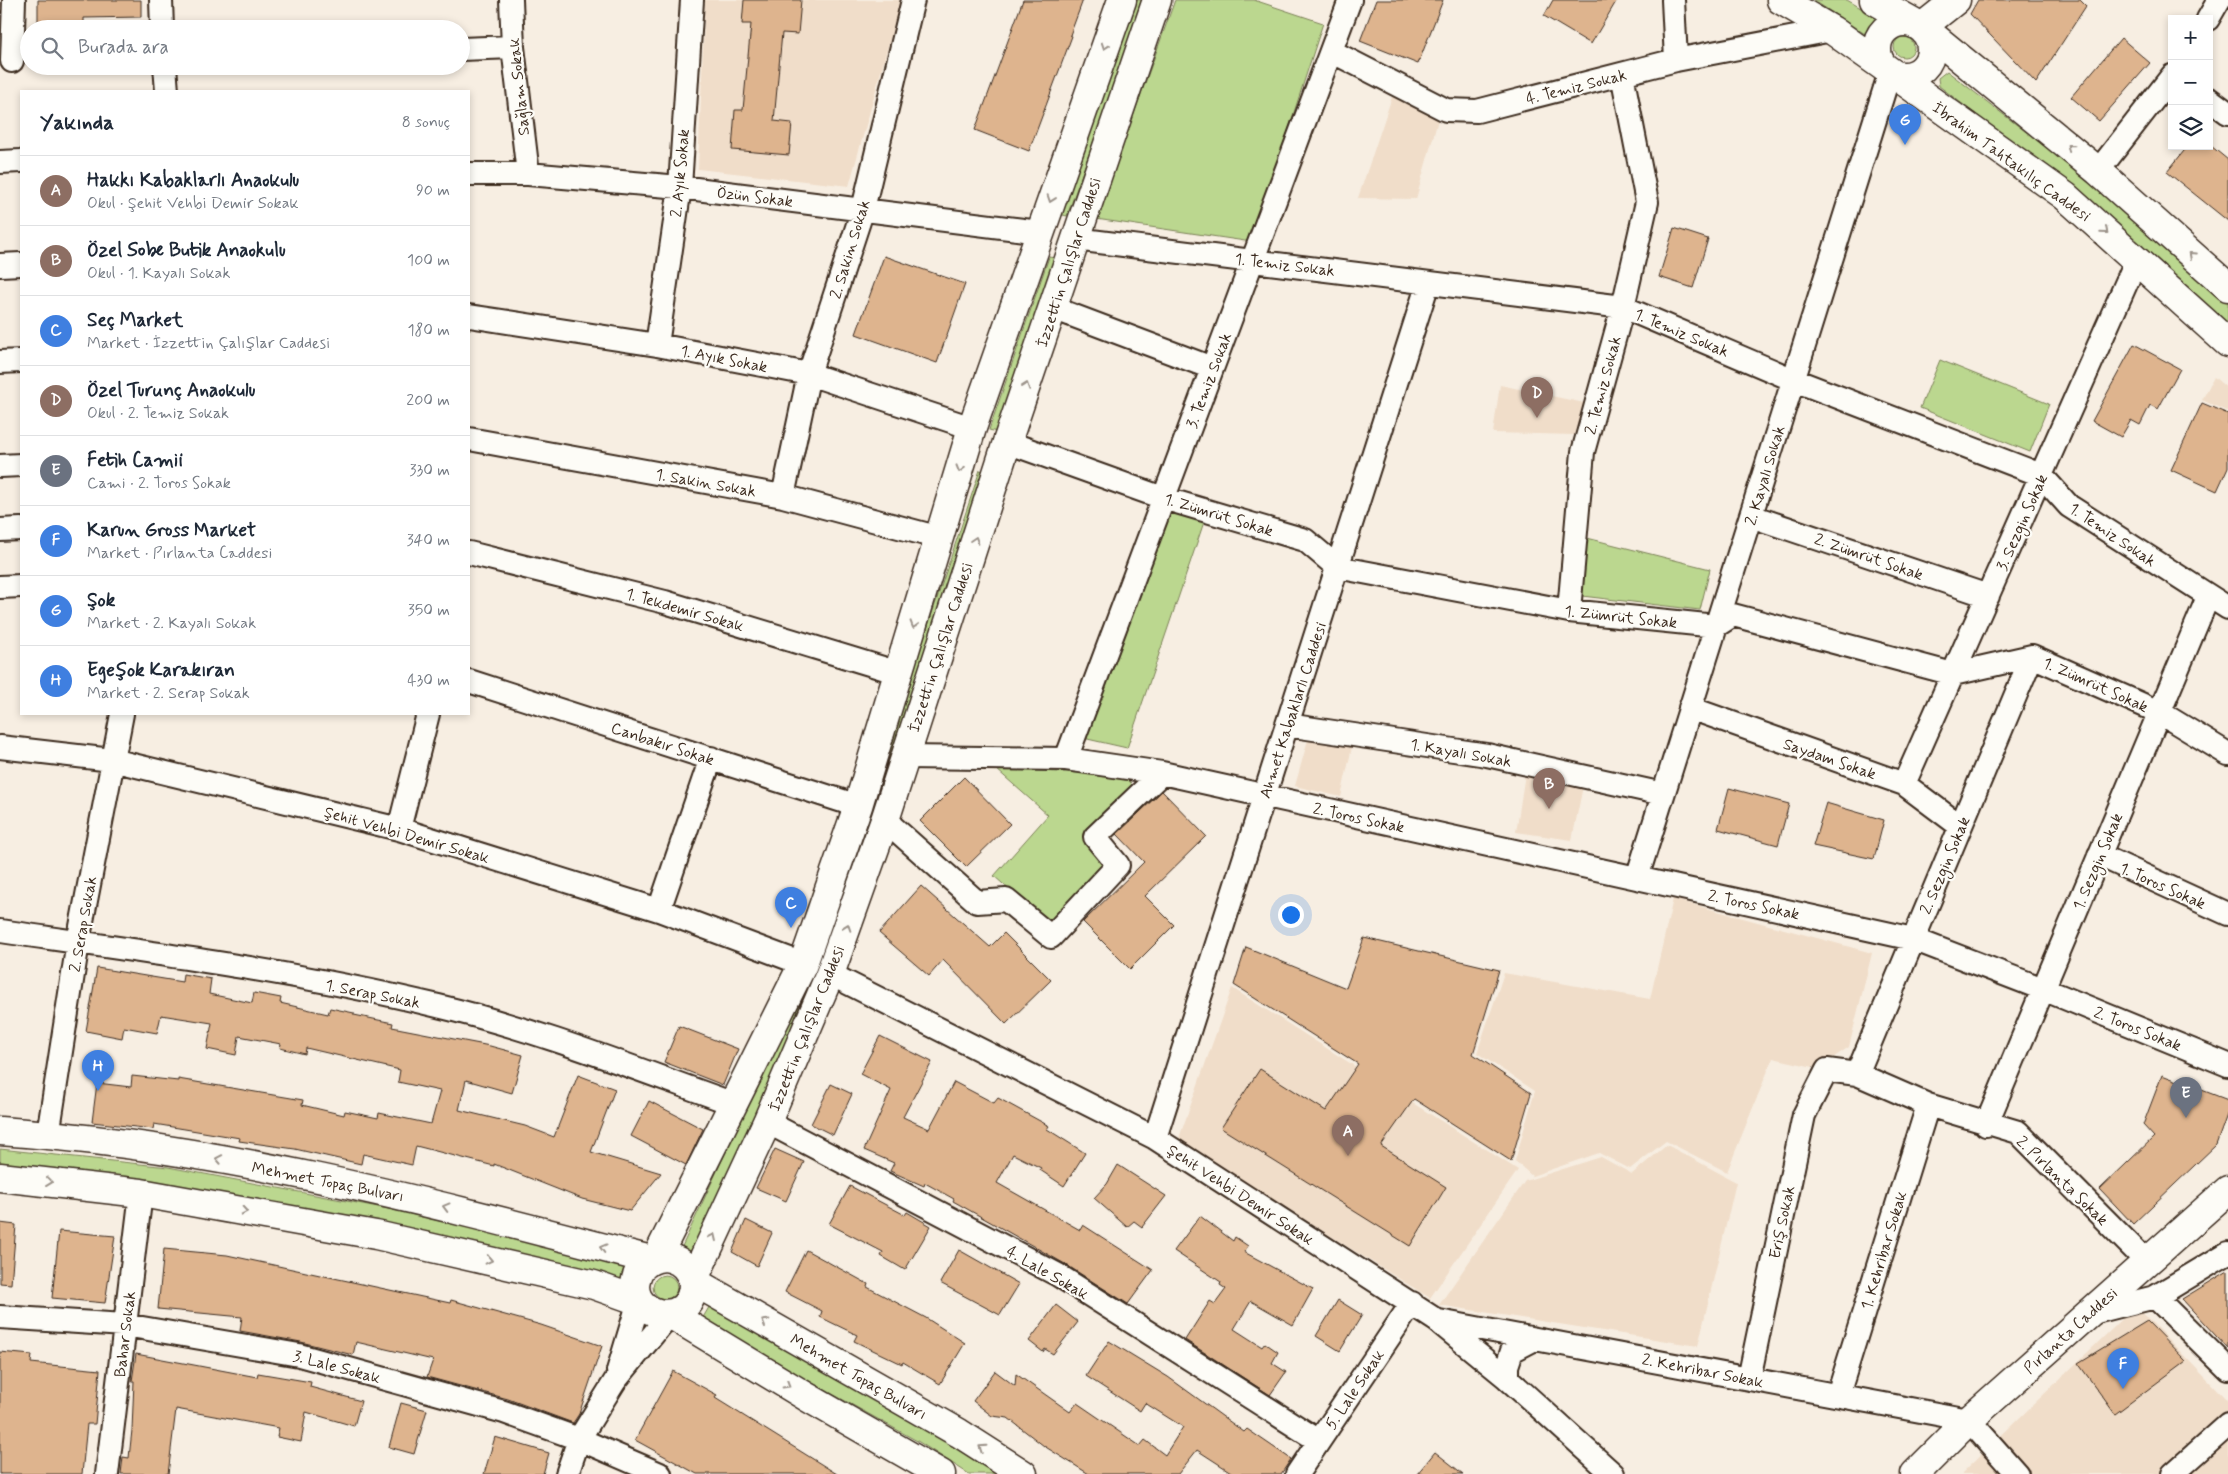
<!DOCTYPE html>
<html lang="tr">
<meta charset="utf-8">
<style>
body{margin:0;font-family:Mynerve,sans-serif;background:#f2f2f3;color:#1f2937}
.controls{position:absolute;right:15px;top:15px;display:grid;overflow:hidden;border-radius:0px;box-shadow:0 2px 8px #0003}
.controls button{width:45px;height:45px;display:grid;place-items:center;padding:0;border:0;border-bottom:1px solid #e0e1e3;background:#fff;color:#1f2937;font:25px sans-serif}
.you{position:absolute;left:1290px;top:914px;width:18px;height:18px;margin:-12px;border:4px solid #fff;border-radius:50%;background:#1a73e8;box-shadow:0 0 0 8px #1a73e833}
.badge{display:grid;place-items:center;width:32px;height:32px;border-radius:50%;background:#db2777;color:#fff;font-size:16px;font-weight:700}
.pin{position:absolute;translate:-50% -41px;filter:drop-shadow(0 1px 2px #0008)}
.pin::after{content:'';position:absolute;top:26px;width:18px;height:15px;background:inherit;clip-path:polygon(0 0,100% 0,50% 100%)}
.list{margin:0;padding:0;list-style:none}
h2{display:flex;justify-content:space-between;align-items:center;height:65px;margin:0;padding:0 20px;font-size:21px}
h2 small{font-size:16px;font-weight:400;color:#747a83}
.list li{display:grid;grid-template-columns:32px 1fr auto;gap:15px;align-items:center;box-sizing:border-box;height:70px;padding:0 20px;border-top:1px solid #e0e1e3}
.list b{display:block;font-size:19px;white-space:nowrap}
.list p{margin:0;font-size:16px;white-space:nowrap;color:#747a83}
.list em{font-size:16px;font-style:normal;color:#747a83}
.icon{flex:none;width:28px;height:28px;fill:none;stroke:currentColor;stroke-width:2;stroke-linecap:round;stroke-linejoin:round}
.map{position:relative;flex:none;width:2228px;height:1474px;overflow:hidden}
.search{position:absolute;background:#fff;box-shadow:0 2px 8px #0003;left:20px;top:20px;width:450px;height:55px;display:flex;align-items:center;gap:12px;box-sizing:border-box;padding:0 18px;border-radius:28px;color:#747a83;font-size:19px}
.panel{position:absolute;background:#fff;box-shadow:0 2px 8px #0003;left:20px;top:90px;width:450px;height:625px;border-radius:0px}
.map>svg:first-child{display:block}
.built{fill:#f0ddc9}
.green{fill:#bbd78f;stroke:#7b8056}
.building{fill:#deb48e;stroke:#3b2a1e}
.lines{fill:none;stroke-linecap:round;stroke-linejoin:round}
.street-casing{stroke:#3b2a1e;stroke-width:26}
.secondary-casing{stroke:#3b2a1e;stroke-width:31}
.primary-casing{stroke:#3b2a1e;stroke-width:31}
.street{stroke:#fdfcf7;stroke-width:22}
.secondary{stroke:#fdfcf7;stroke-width:28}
.primary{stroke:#fdfcf7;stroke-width:28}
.oneway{stroke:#9c938a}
.labels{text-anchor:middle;stroke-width:4.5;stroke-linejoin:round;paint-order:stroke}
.street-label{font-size:16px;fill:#3b2a1e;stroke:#fdfcf7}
</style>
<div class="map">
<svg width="2228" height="1474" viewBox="0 0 2228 1474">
<rect width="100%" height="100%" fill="#f7eee2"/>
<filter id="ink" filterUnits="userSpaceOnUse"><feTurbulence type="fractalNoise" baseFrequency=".02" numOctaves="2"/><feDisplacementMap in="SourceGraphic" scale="10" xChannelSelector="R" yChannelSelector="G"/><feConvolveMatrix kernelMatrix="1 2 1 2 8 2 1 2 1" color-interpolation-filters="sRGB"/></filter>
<g filter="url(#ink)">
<path class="built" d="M705,0H901L849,186L698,169Z
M1393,94L1440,113L1416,199L1358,198Z
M2214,377L2228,389V412L2202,400Z
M1500,385L1584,403L1574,435L1493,433Z
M1309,736L1352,747L1341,797L1295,786Z
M1525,774L1583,786L1572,840L1516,832Z
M1673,899L1872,953L1849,1047L1818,1068L1773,1058L1727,1172L1666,1141L1630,1169L1599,1153L1532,1176L1515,1161L1535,1091L1477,1053L1504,973L1650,999Z
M1232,988L1518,1170L1430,1298L1178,1141Z
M1667,1145L1736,1182L1698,1346L1439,1305L1525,1181L1601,1157L1632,1174Z
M2136,1306L2228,1401V1474H1961Z"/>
<path class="green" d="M1133,0H1144L1067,216L1059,214Z
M1175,0H1254L1323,23L1252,242L1096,219Z
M1813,0H1847L1878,18L1879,30L1868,36Z
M1894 47a10 10 0 1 1 20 0a10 10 0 1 1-20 0Z
M1947,71L2091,182L2228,301V326L2073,189L1939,86L1938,78Z
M1049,257L1059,259L997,432L989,430Z
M1940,360L2049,404L2030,452L1920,408Z
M980,470L988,472L832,948L821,946Z
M1162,507L1204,522L1127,748L1083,738Z
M1587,538L1710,569L1700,610L1582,596Z
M996,769L1122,775L1135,788L1083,838L1105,862L1057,920L1048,924L994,876L1048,815Z
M807,977L817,982L693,1260L679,1253Z
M0,1149L168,1167L394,1210L633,1267L629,1285L0,1168Z
M653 1287a12 12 0 1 1 24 0a12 12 0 1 1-24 0Z
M712,1302L927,1430L996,1474H969L919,1442L701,1321Z"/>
<path class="building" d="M38,0H141V17L84,18V24H38Z
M744,0H801L798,34L782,33L774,121L792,123L789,155L732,150L735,110H743L751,24H742Z
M1023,0H1083L1070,35L1072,36L1029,151L975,130Z
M1376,0H1443L1418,64L1360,41Z
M1553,0H1617L1591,44L1544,16Z
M1978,0H2080L2086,6L2036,83L1970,14Z
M2121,38L2150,63L2099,121L2071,97Z
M2188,146H2211L2228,160V221L2167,172Z
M1674,228L1708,239L1693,288L1659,277Z
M884,256L965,284L937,363L856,334Z
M2134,344L2180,369L2158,409L2150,405L2140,425L2131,420L2121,437L2092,421Z
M2202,403L2228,414V467L2217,491L2171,470Z
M964,777L1010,824L966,867L920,821Z
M1729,788L1789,804L1778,845L1718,829Z
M1162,791L1206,836L1145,896L1174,925L1130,969L1083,922L1144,862L1117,834Z
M1826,803L1884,820L1874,859L1813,846Z
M921,886L990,947L1004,933L1051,980L1006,1024L943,960L929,976L879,933Z
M1364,938L1499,970L1473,1054L1531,1093L1511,1161L1414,1099L1381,1146L1446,1187L1410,1246L1221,1128L1260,1069L1326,1111L1358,1064L1234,985L1246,947L1346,988Z
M97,968L182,982L183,974L211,979L209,994L252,1003L254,993L281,998L280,1003L328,1014L330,1008L354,1013V1015L393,1023L392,1027L490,1046L523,1055L512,1093L466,1080L459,1110L525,1126L554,1137L578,1075L615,1089L591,1152L661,1173L630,1211L582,1199L494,1164V1166L416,1146L412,1165L363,1154L361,1164L295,1149L239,1141L240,1138L154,1124L153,1129L92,1122L97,1083L131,1087L132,1076L178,1081V1079L303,1100L302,1105L344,1115L345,1111L378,1118L379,1113L431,1124L440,1091L398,1082L400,1070L306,1048L305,1054L280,1048L281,1044L239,1036L236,1055L207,1049L212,1023L161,1015L157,1033L124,1027L122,1038L86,1031Z
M679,1026L738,1049L723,1085L664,1062Z
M880,1036L932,1062L903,1117L929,1129L954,1082L994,1103L998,1098L1049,1126L1047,1129L1085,1153L1064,1186L1040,1170L1041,1168L1013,1154L997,1183L1080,1230L1083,1225L1153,1270L1128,1304L1065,1264L953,1201L954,1199L925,1183L924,1186L890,1171L894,1163L864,1150L891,1090L860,1074Z
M2162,1075L2228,1100V1112L2216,1145L2133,1224L2100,1189L2154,1137L2143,1125Z
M831,1084L852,1094L833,1135L811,1124Z
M649,1101L703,1129L686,1165L631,1136Z
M775,1149L804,1162L786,1201L756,1188Z
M1118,1165L1166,1196L1142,1227L1134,1221L1127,1227L1094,1198L1107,1184Z
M850,1186L905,1215L907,1212L931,1226L905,1270L881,1256L883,1252L829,1224Z
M1200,1216L1233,1241L1235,1237L1248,1246L1244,1252L1313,1289L1293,1325L1251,1301L1234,1329L1262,1347L1265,1343L1278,1352L1272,1363L1286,1372L1270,1395L1185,1340L1210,1301L1215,1304L1226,1289L1220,1285L1221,1282L1174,1251Z
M746,1220L772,1233L757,1266L732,1252Z
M0,1223L16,1225L11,1284L0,1283Z
M59,1231L115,1236L105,1303L52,1298Z
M164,1249L227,1255L450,1303L451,1300L541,1325L602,1346L579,1414L573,1423L508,1399L427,1377L433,1360L356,1342L353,1355L301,1342L240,1331L242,1317L158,1309Z
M806,1250L868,1284L867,1287L926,1318L965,1343L940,1384L903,1362L902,1364L854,1341L857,1335L820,1317L822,1311L785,1292Z
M959,1250L1019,1284L1000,1315L940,1283Z
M2228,1271V1349L2182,1299Z
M1338,1300L1362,1315L1340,1351L1316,1336Z
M1056,1305L1078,1322L1053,1354L1045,1349L1043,1352L1029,1341Z
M2147,1321L2186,1361L2115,1414L2078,1363Z
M1109,1341L1168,1377L1244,1432L1247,1429L1291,1459L1281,1474H1234L1197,1450L1178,1474H1089L1044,1446L1008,1418L992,1416L973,1401L995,1371L1015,1386L1016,1374L1070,1412L1077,1403L1140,1446L1145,1440L1165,1455L1183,1427L1145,1403L1140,1411L1086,1376Z
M0,1352L32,1355L31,1363L100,1370L95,1424H87L82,1474H0Z
M136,1354L257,1377L258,1373L311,1382L310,1387L361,1401L354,1426L306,1412L301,1442L277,1437L279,1428L176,1409L168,1474H121L123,1457L129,1458L132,1430L134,1381H132Z
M673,1371L717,1395L715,1398L837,1474H697L635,1440Z
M401,1403L427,1410L414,1454L389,1447Z
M495,1437L549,1453L543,1474H484Z
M1435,1452L1463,1474H1417Z"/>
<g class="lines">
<defs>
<path id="street" d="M161,0L162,29
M511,0L513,47L528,174
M1673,0L1676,60
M2208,19L2219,0
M461,49L513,47
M1331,51L1446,110L1477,111L1676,60L1832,30
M12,61L14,0
M165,66L167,91
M2209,99L2228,113
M0,162L21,161
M2098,171L2172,76
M469,174H528L680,187L1040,232
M1075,239L1623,307L1794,380L2041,475L2069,506L2228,608
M0,265L21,264
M1053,308L1212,368
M469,316L657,345L809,374L972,428
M657,345L680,187L692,0
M0,362L21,361
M469,439L783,496L940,538
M1007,442L1163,498L1305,540L1337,567L1569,611L1716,626L1733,615L1953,674L2032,656L2159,712L2228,754
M0,466L21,465
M783,496L809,374L863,209L913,0
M1751,516L1988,596
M0,530L21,529
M469,553L665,602L899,673
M0,587L21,586
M1569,611L1583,452L1623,307L1647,202L1622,74
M469,681L858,806
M1690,708L1904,784L1960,826
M1287,725L1487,755L1663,794
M0,747L112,760L399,829L659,910L803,964
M905,757L1066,759L1162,773L1913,939L2043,989L2228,1065
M1066,759L1350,0
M1904,784L2137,259
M885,820L977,902L1006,900L1051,937L1118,865L1095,837L1162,773
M399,829L428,714
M2099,855L2228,914
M1637,878L1890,72
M659,910L711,758
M0,931C147,952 294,971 438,1006C539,1030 636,1069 734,1104
M830,974L1155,1138L1436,1320L1507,1378L1613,1474
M1857,1074L2032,656
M767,1122L1058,1275L1319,1441
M1986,1125L2208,597
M48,1135L78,942L122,714
M1155,1138L1428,283
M2155,1297L2228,1369
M2088,1314L2155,1297L2228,1253
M0,1317L125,1325L299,1355L504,1412L579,1439L660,1474
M1439,1321L1969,1420L2017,1474
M618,1371L639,1301
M1507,1378V1366L1512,1351L1535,1339
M1749,1379L1804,1115L1827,1070L1857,1074L1928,1105L2018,1132L2147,1262
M1838,1395L1928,1105
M107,1474L141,1193
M567,1474L579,1439L615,1381L670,1314
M1297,1474L1412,1303
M2173,1474L2228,1425"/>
<path id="secondary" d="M1922,27L1956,0
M0,1131C222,1146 436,1204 651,1260
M0,1177L141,1193L376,1235L594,1285L639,1301
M657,1257L803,964L858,806L972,428L1122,0
M693,1281C685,1256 659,1249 640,1269C615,1316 695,1335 693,1281L767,1122L830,974L885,820L1007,442L1157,0
M693,1281L959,1433L1023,1474
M670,1314L807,1397L941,1474
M1915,1474L1969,1420L2228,1190"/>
<path id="primary" d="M1781,0L1832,30L2065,196L2228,343
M1874,0L1922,27L2098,171L2228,287
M1877 49a27 27 0 1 1 54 0a27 27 0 1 1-54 0Z"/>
</defs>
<use href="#street" class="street-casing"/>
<use href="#secondary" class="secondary-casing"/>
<use href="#primary" class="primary-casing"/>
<use href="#street" class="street"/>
<use href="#secondary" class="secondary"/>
<use href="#primary" class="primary"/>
</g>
<defs><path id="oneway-chevron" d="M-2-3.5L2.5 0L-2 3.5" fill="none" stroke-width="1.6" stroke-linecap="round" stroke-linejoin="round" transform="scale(1.25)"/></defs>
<g class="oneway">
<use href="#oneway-chevron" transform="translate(1105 46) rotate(109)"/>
<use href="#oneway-chevron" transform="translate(2070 147) rotate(-141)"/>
<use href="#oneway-chevron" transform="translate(1051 199) rotate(109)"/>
<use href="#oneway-chevron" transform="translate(2105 231) rotate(40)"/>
<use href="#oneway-chevron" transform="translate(2192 255) rotate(-138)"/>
<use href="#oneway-chevron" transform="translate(1026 386) rotate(-71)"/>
<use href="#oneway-chevron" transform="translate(960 469) rotate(106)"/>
<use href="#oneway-chevron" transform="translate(975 540) rotate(-72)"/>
<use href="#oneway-chevron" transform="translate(914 625) rotate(107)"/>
<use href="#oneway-chevron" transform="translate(847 927) rotate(-71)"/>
<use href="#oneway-chevron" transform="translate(219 1159) rotate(-169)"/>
<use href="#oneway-chevron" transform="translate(49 1182) rotate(7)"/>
<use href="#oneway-chevron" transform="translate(446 1207) rotate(-165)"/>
<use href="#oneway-chevron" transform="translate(244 1211) rotate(10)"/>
<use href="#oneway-chevron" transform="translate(713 1237) rotate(-65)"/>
<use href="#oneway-chevron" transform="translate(603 1248) rotate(-165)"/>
<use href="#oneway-chevron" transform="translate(489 1260) rotate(13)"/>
<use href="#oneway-chevron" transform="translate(765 1322) rotate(-150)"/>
<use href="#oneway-chevron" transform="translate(787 1385) rotate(31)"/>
<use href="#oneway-chevron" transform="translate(982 1448) rotate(-147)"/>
</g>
</g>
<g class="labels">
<g class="street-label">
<text transform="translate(1576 86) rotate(-14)" y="6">4. Temiz Sokak</text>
<text transform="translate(518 87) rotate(-96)" y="6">Sağlam Sokak</text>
<text transform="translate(2012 161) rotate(36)" y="6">İbrahim Tahtakılıç Caddesi</text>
<text transform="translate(679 173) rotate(-85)" y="6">2. Ayık Sokak</text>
<text transform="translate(755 196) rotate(7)" y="6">Özün Sokak</text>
<text transform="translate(849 249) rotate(-73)" y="6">2. Sakin Sokak</text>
<text transform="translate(1068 262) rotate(-72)" y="6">İzzettin Çalışlar Caddesi</text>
<text transform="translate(1285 264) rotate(7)" y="6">1. Temiz Sokak</text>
<text transform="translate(1682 332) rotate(23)" y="6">1. Temiz Sokak</text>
<text transform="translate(724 358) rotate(11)" y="6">1. Ayık Sokak</text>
<text transform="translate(1208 380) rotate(-69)" y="6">3. Temiz Sokak</text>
<text transform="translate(1602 385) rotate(-75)" y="6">2. Temiz Sokak</text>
<text transform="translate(1764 475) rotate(-73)" y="6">2. Kayalı Sokak</text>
<text transform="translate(706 482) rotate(10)" y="6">1. Sakin Sokak</text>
<text transform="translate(1219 514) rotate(17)" y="6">1. Zümrüt Sokak</text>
<text transform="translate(2021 522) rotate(-66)" y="6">3. Sezgin Sokak</text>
<text transform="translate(2113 534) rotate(34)" y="6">1. Temiz Sokak</text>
<text transform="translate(1869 556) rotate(19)" y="6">2. Zümrüt Sokak</text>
<text transform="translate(685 609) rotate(16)" y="6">1. Tekdemir Sokak</text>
<text transform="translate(1621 616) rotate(6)" y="6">1. Zümrüt Sokak</text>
<text transform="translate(940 647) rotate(-72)" y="6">İzzettin Çalışlar Caddesi</text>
<text transform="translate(2096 684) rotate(24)" y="6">1. Zümrüt Sokak</text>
<text transform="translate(1292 710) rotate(-72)" y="6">Ahmet Kabaklarlı Caddesi</text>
<text transform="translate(663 743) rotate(18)" y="6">Canbakır Sokak</text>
<text transform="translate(1461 752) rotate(10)" y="6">1. Kayalı Sokak</text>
<text transform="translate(1830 758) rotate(19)" y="6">Saydam Sokak</text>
<text transform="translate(1359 817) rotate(12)" y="6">2. Toros Sokak</text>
<text transform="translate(407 834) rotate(16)" y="6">Şehit Vehbi Demir Sokak</text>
<text transform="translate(2097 861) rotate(-67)" y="6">1. Sezgin Sokak</text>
<text transform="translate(1944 865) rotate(-67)" y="6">2. Sezgin Sokak</text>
<text transform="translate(2163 885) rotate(24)" y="6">1. Toros Sokak</text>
<text transform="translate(1754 904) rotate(12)" y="6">2. Toros Sokak</text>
<text transform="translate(82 924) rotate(-80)" y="6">2. Serap Sokak</text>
<text transform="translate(373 993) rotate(11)" y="6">1. Serap Sokak</text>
<text transform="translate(806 1028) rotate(-68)" y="6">İzzettin Çalışlar Caddesi</text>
<text transform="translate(2138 1028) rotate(22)" y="6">2. Toros Sokak</text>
<text transform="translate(2063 1180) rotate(44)" y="6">2. Pırlanta Sokak</text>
<text transform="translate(328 1181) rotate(11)" y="6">Mehmet Topaç Bulvarı</text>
<text transform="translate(1241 1194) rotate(33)" y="6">Şehit Vehbi Demir Sokak</text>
<text transform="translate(1781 1222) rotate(-78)" y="6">Eriş Sokak</text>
<text transform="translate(1883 1250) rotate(-73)" y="6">1. Kehribar Sokak</text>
<text transform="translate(1048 1272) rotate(30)" y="6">4. Lale Sokak</text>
<text transform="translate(2070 1330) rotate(-42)" y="6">Pırlanta Caddesi</text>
<text transform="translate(124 1334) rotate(-83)" y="6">Bahar Sokak</text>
<text transform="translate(337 1366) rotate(15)" y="6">3. Lale Sokak</text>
<text transform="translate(1703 1370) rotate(11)" y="6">2. Kehribar Sokak</text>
<text transform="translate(859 1376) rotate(30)" y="6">Mehmet Topaç Bulvarı</text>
<text transform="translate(1354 1389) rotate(-56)" y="6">5. Lale Sokak</text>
</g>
</g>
</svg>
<div class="controls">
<button>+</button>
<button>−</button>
<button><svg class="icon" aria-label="layers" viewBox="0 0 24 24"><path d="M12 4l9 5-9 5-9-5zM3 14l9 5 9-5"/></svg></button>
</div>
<div class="you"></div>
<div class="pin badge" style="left:1348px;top:1156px;background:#8d6e63">A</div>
<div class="pin badge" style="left:1549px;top:809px;background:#8d6e63">B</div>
<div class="pin badge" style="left:791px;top:928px;background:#3f7fe0">C</div>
<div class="pin badge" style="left:1537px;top:418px;background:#8d6e63">D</div>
<div class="pin badge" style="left:2186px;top:1118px;background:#6b7280">E</div>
<div class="pin badge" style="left:2123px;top:1389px;background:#3f7fe0">F</div>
<div class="pin badge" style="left:1905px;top:145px;background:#3f7fe0">G</div>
<div class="pin badge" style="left:98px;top:1091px;background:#3f7fe0">H</div>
<div class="search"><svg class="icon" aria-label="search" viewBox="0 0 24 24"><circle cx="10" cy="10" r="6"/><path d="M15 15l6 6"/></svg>Burada ara</div>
<section class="panel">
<h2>Yakında<small>8 sonuç</small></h2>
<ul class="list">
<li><span class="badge" style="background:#8d6e63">A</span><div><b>Hakkı Kabaklarlı Anaokulu</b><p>Okul · Şehit Vehbi Demir Sokak</p></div><em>90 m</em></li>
<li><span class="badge" style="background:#8d6e63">B</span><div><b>Özel Sobe Butik Anaokulu</b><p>Okul · 1. Kayalı Sokak</p></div><em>100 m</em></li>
<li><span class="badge" style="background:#3f7fe0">C</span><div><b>Seç Market</b><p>Market · İzzettin Çalışlar Caddesi</p></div><em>180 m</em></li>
<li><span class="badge" style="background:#8d6e63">D</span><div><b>Özel Turunç Anaokulu</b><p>Okul · 2. Temiz Sokak</p></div><em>200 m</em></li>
<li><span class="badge" style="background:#6b7280">E</span><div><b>Fetih Camii</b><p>Cami · 2. Toros Sokak</p></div><em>330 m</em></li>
<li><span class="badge" style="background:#3f7fe0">F</span><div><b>Karun Gross Market</b><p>Market · Pırlanta Caddesi</p></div><em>340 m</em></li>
<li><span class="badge" style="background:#3f7fe0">G</span><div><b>Şok</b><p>Market · 2. Kayalı Sokak</p></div><em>350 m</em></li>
<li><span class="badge" style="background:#3f7fe0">H</span><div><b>Egeşok Karakıran</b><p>Market · 2. Serap Sokak</p></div><em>430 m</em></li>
</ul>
</section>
</div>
